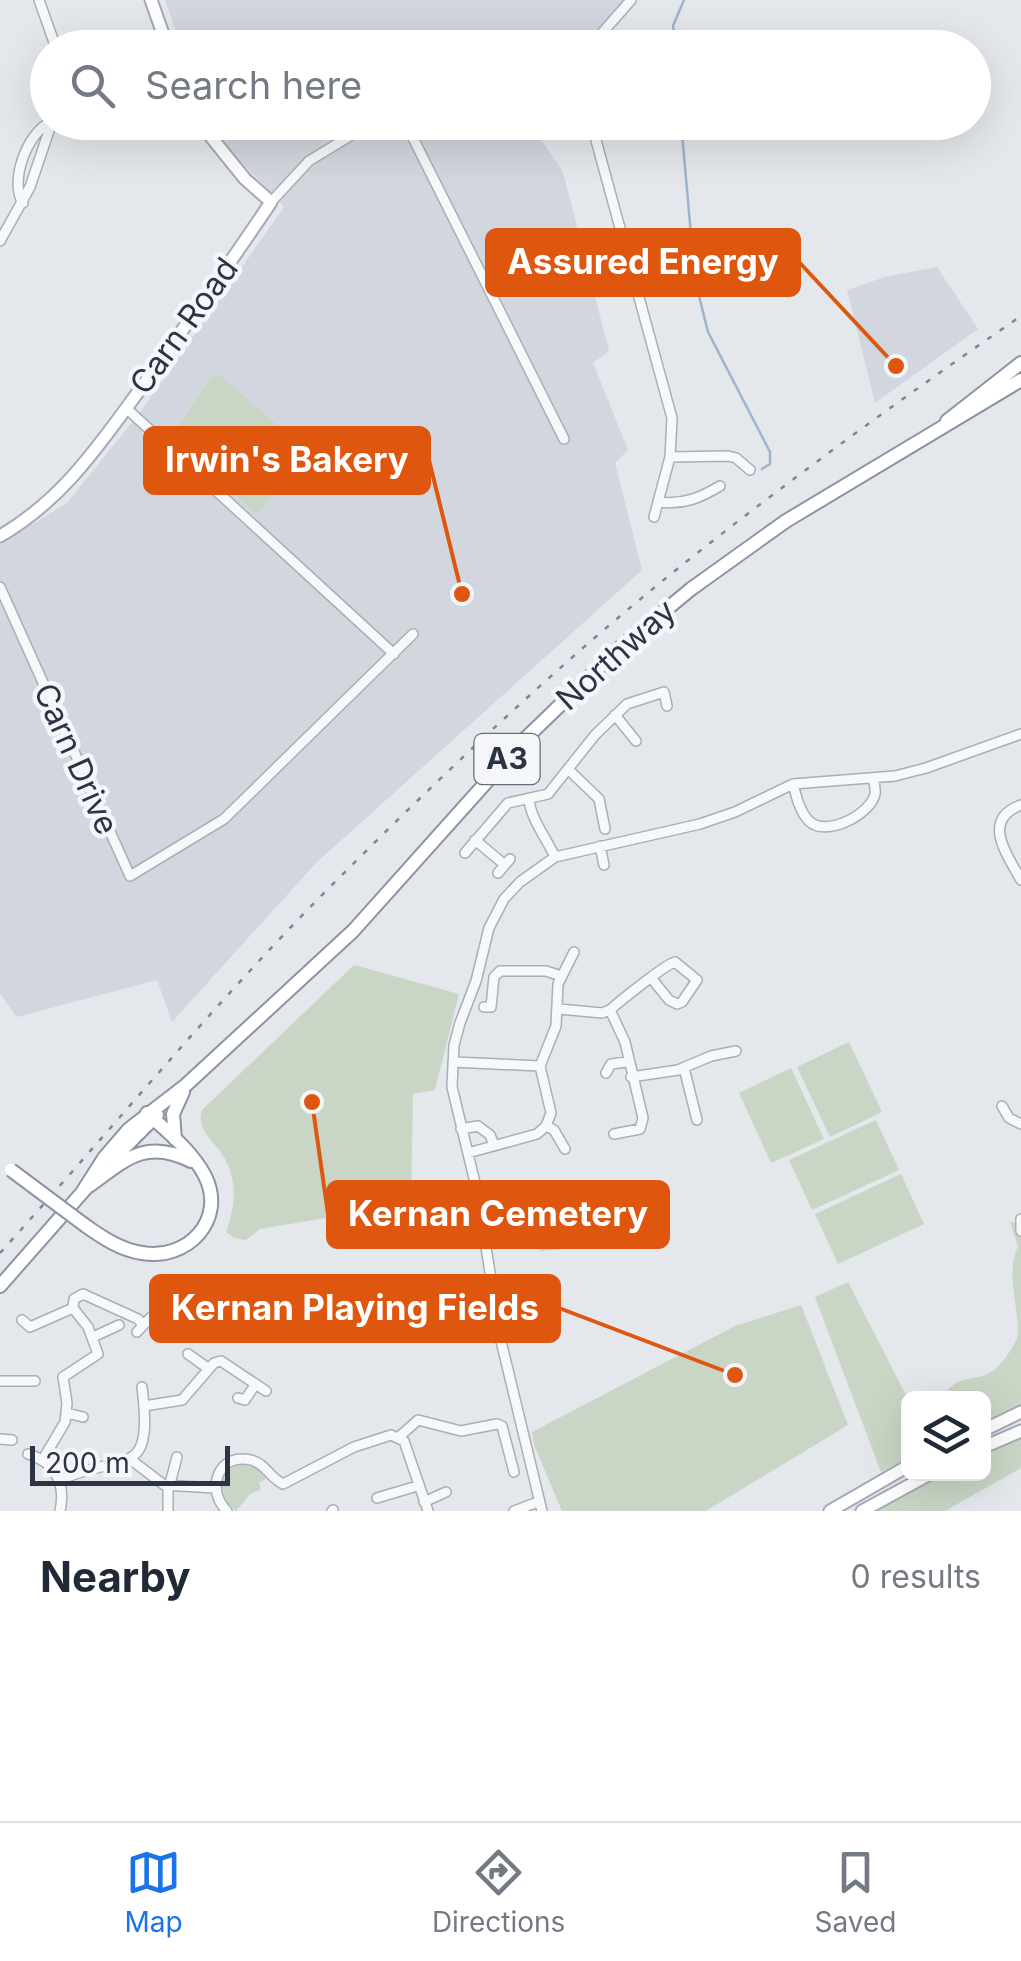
<!DOCTYPE html>
<style>
body{margin:0;font-family:Inter,sans-serif;background:#f2f2f3;color:#1f2937}
.controls{position:absolute;right:30px;bottom:30px;display:grid;overflow:hidden;border-radius:15px;box-shadow:0 10px 40px #0002}
.controls button{width:90px;height:90px;display:grid;place-items:center;padding:0;border:0;border-bottom:2px solid #e0e1e3;background:#fff;color:#1f2937;font:50px sans-serif}
.scale{position:absolute;left:30px;bottom:25px;width:200px;box-sizing:border-box;padding-left:10px;border:5px solid #2b3445;border-top:0;font-size:28px;line-height:35px;white-space:nowrap;color:#2b3445;-webkit-text-stroke:8px #f4f6f9;paint-order:stroke}
.list{margin:0;padding:0;list-style:none}
h2{display:flex;justify-content:space-between;align-items:center;height:130px;margin:0;padding:0 40px;font-size:42px}
h2 small{font-size:32px;font-weight:400;color:#747a83}
.icon{flex:none;width:55px;height:55px;fill:none;stroke:currentColor;stroke-width:2;stroke-linecap:round;stroke-linejoin:round}
.map{position:relative;flex:none;width:1021px;height:1511px;overflow:hidden}
.search{position:absolute;background:#fff;box-shadow:0 10px 40px #0002;left:30px;right:30px;top:30px;height:110px;display:flex;align-items:center;gap:25px;box-sizing:border-box;padding:0 35px;border-radius:55px;color:#747a83;font-size:38px}
.sheet{height:310px;background:#fff}
nav{display:flex;justify-content:space-around;align-items:center;box-sizing:border-box;height:140px;border-top:2px solid #e0e1e3;background:#fff;font-size:28px;color:#747a83}
nav a{display:grid;justify-items:center;gap:5px}
nav .on{color:#1a73e8}
.map>svg:first-child{display:block}
.built{fill:#d2d6de}
.green{fill:#c9d6c5}
.lines{fill:none;stroke-linecap:round;stroke-linejoin:round}
.stream{stroke:#9fb4cc;stroke-width:2.5}
.minor-casing{stroke:#a9aeb7;stroke-width:12}
.major-casing{stroke:#a3abb8;stroke-width:15}
.highway-casing{stroke:#8b94a3;stroke-width:16}
.minor{stroke:#f7f8fa;stroke-width:9}
.major{stroke:#fff;stroke-width:11}
.highway{stroke:#fff;stroke-width:12}
.rail{stroke:#7d8696;stroke-width:2.5;stroke-dasharray:5 10;stroke-linecap:butt}
.highway-bridge-casing{stroke:#8b94a3;stroke-width:16;stroke-linecap:butt}
.highway-bridge{stroke:#fff;stroke-width:12}
.labels{text-anchor:middle;stroke-width:9;stroke-linejoin:round;paint-order:stroke}
.shield{fill:#f4f6f9;stroke:#676e7b;stroke-width:2.5}
.shield-label{font-size:30px;font-weight:bold;fill:#2b3445}
.street-label{font-size:32px;fill:#2b3445;stroke:#f4f6f9}
.leader{fill:none;stroke:#df570f;stroke-width:4}
.callout-dot{fill:#df570f;stroke:#f4f6f9;stroke-width:4}
.callout{fill:#df570f;stroke:#df570f;stroke-width:4}
.callout-label{font-size:35px;text-anchor:middle;font-weight:bold;fill:#fff}
</style>
<div class="map">
<svg width="1021" height="1511" viewBox="0 0 1021 1511">
<rect width="100%" height="100%" fill="#e4e7ec"/>
<path class="built" d="M165,0H624L582,48L182,47Z
M211,123H530L563,172L609,351L593,363L628,450L615,463L642,570L316,863L172,1022L157,980L17,1017L0,994V544L67,503L141,411L284,207L233,153Z
M937,267L978,329L875,403L847,290L885,277Z"/>
<path class="green" d="M221,376L303,448L315,439L323,447L270,498L259,513L254,512L172,437L211,377Z
M354,965L459,994L435,1090L413,1094L411,1200L367,1210L362,1218L354,1222L338,1216L260,1229L246,1240L235,1238L226,1232C235,1208 238,1182 225,1159C216,1141 195,1131 202,1110Z
M849,1042L882,1112L830,1137L797,1067Z
M791,1068L824,1139L771,1163L739,1093Z
M876,1120L899,1170L812,1210L789,1160Z
M901,1174L924,1224L838,1264L815,1214Z
M583,1184L595,1246L540,1251L530,1193Z
M1010,1222L1018,1223L1021,1229V1408L984,1423V1398H941C961,1370 974,1385 994,1370C1002,1365 1013,1347 1017,1338C1021,1309 1004,1275 1018,1247Z
M848,1282L908,1399V1458L881,1472L815,1297Z
M801,1305L848,1425L706,1511H562L534,1445L532,1432L735,1326Z
M1021,1439V1468L945,1511H875L945,1474H984V1456Z
M242,1464L259,1469L266,1479L259,1483L261,1490L250,1494L236,1511L222,1499C218,1480 223,1470 242,1464Z"/>
<g class="lines">
<path class="stream" d="M677,48L673,26L684,0
M681,122L695,280L708,332L770,452V464L762,469"/>
<defs>
<path id="minor" d="M39,0L56,48
M589,48L631,0
M405,122L564,439
M591,122L672,418L670,457L654,517
M271,202L309,161L373,122
M23,203C9,182 27,132 51,122
M0,241L30,187L52,122
M126,408L394,654
M670,457L728,456L736,458L750,470
M659,502C683,505 700,498 720,486
M0,587L130,876L224,819L413,634
M615,715L636,741
M569,770L599,799L605,829
M793,784C796,796 800,812 809,821C826,838 871,814 875,794C876,789 874,783 873,778
M529,799C530,818 547,839 555,857
M1021,805C980,820 1008,856 1021,880
M475,840L505,865
M600,846L604,865
M465,853L508,803L548,794L595,735L627,704L664,692L667,706
M498,873L510,859
M484,1007H491L494,977L500,971H546L561,976
M559,1009L602,1013L610,1010L625,1042L643,1118L640,1129L614,1134
M610,1010C620,1001 666,964 675,962L697,980L682,1002L677,1004L669,1000L652,979
M453,1062L540,1066
M684,1068L697,1120
M606,1073L611,1064L627,1062
M631,1077L678,1070L711,1056L736,1051
M1002,1106L1009,1118L1021,1124
M546,1126L554,1130L565,1149
M461,1129L478,1126L490,1135L494,1145
M468,1153L537,1134L546,1126L551,1113L540,1066L556,1026L558,984L574,952
M1021,1219V1231
M22,1320L30,1327L73,1308
M137,1332L151,1317
M93,1337L119,1325
M188,1354L209,1369
M0,1381H35
M238,1398L245,1400L255,1385
M144,1406L182,1400L214,1363L221,1361L266,1391
M67,1413L83,1417
M400,1436L418,1420L461,1431L497,1424L502,1426L514,1472
M0,1439L12,1440
M28,1454C55,1462 66,1484 60,1511
M43,1459L65,1422L67,1403L63,1377L98,1354L88,1327L73,1308L74,1299L83,1294L138,1319L143,1325
M130,1459L164,1485L215,1488
M60,1480C125,1451 154,1482 142,1387
M377,1498L417,1486
M424,1502L446,1492
M168,1511V1491L177,1457
M227,1511C205,1490 218,1452 251,1460C266,1464 270,1478 283,1484L354,1447L391,1435L404,1441L428,1511
M332,1511L333,1510
M514,1511L538,1502
M542,1511L501,1341L477,1191L452,1087L454,1045L460,1023L476,981L489,928L504,899L520,882L555,857L700,824L735,812L793,784L895,776L926,768L1021,734"/>
<path id="major" d="M151,0L168,48
M0,536C66,498 103,439 147,380C189,321 231,262 271,202L245,179L199,122
M984,1430L1021,1412
M984,1447L1021,1431
M830,1511L908,1466
M862,1511L930,1474"/>
<path id="highway" d="M947,421L1021,363
M175,1139L173,1114L183,1092
M111,1161L157,1115
M89,1186C125,1160 145,1138 191,1161
M83,1191L104,1158L129,1129L186,1085L353,931L525,739L615,652L691,589L786,521L1021,380
M86,1226C103,1238 121,1250 142,1253C187,1261 227,1220 205,1176C193,1152 167,1131 147,1113
M0,1286L87,1187"/>
</defs>
<use href="#minor" class="minor-casing"/>
<use href="#major" class="major-casing"/>
<use href="#highway" class="highway-casing"/>
<use href="#minor" class="minor"/>
<use href="#major" class="major"/>
<use href="#highway" class="highway"/>
<path class="rail" d="M0,1253C113,1128 220,996 340,877C457,760 579,645 710,543C811,464 915,389 1021,316"/>
<defs>
<path id="highway-bridge" d="M11,1170L86,1226"/>
</defs>
<use href="#highway-bridge" class="highway-bridge-casing"/>
<use href="#highway-bridge" class="highway-bridge"/>
</g>
<g class="labels">
<rect class="shield" x="474.5" y="734" width="65" height="50" rx="8"/>
<g class="shield-label">
<text x="507" y="769">A3</text>
</g>
<g class="street-label">
<text transform="translate(184 326) rotate(-54)" y="11">Carn Road</text>
<text transform="translate(616 655) rotate(-42)" y="11">Northway</text>
<text transform="translate(76 759) rotate(66)" y="11">Carn Drive</text>
</g>
</g>
<path class="leader" d="M896 366L799 262M462 594L429 460M312 1102L328 1214M735 1375L559 1308"/>
<g class="callout-dot">
<circle cx="896" cy="366" r="10"/>
<circle cx="462" cy="594" r="10"/>
<circle cx="312" cy="1102" r="10"/>
<circle cx="735" cy="1375" r="10"/>
</g>
<g class="callout">
<rect x="487" y="230" width="312" height="65" rx="10"/>
<rect x="145" y="428" width="284" height="65" rx="10"/>
<rect x="328" y="1182" width="340" height="65" rx="10"/>
<rect x="151" y="1276" width="408" height="65" rx="10"/>
</g>
<g class="callout-label">
<text x="643" y="274">Assured Energy</text>
<text x="287" y="472">Irwin's Bakery</text>
<text x="498" y="1226">Kernan Cemetery</text>
<text x="355" y="1320">Kernan Playing Fields</text>
</g>
</svg>
<div class="controls">
<button><svg class="icon" aria-label="layers" viewBox="0 0 24 24"><path d="M12 4l9 5-9 5-9-5zM3 14l9 5 9-5"/></svg></button>
</div>
<div class="scale">200 m</div>
<div class="search"><svg class="icon" aria-label="search" viewBox="0 0 24 24"><circle cx="10" cy="10" r="6"/><path d="M15 15l6 6"/></svg>Search here</div>
</div>
<section class="sheet">
<h2>Nearby<small>0 results</small></h2>
<ul class="list">
</ul>
</section>
<nav>
<a class="on"><svg class="icon" aria-label="map" viewBox="0 0 24 24"><path d="M3 6l6-2 6 2 6-2v14l-6 2-6-2-6 2zM9 4v14M15 6v14"/></svg>Map</a>
<a><svg class="icon" aria-label="directions" viewBox="0 0 24 24"><path d="M12 3l9 9-9 9-9-9zM9 14v-3h6M13 9l2 2-2 2"/></svg>Directions</a>
<a><svg class="icon" aria-label="saved" viewBox="0 0 24 24"><path d="M7 4h10v16l-5-4-5 4z"/></svg>Saved</a>
</nav>
